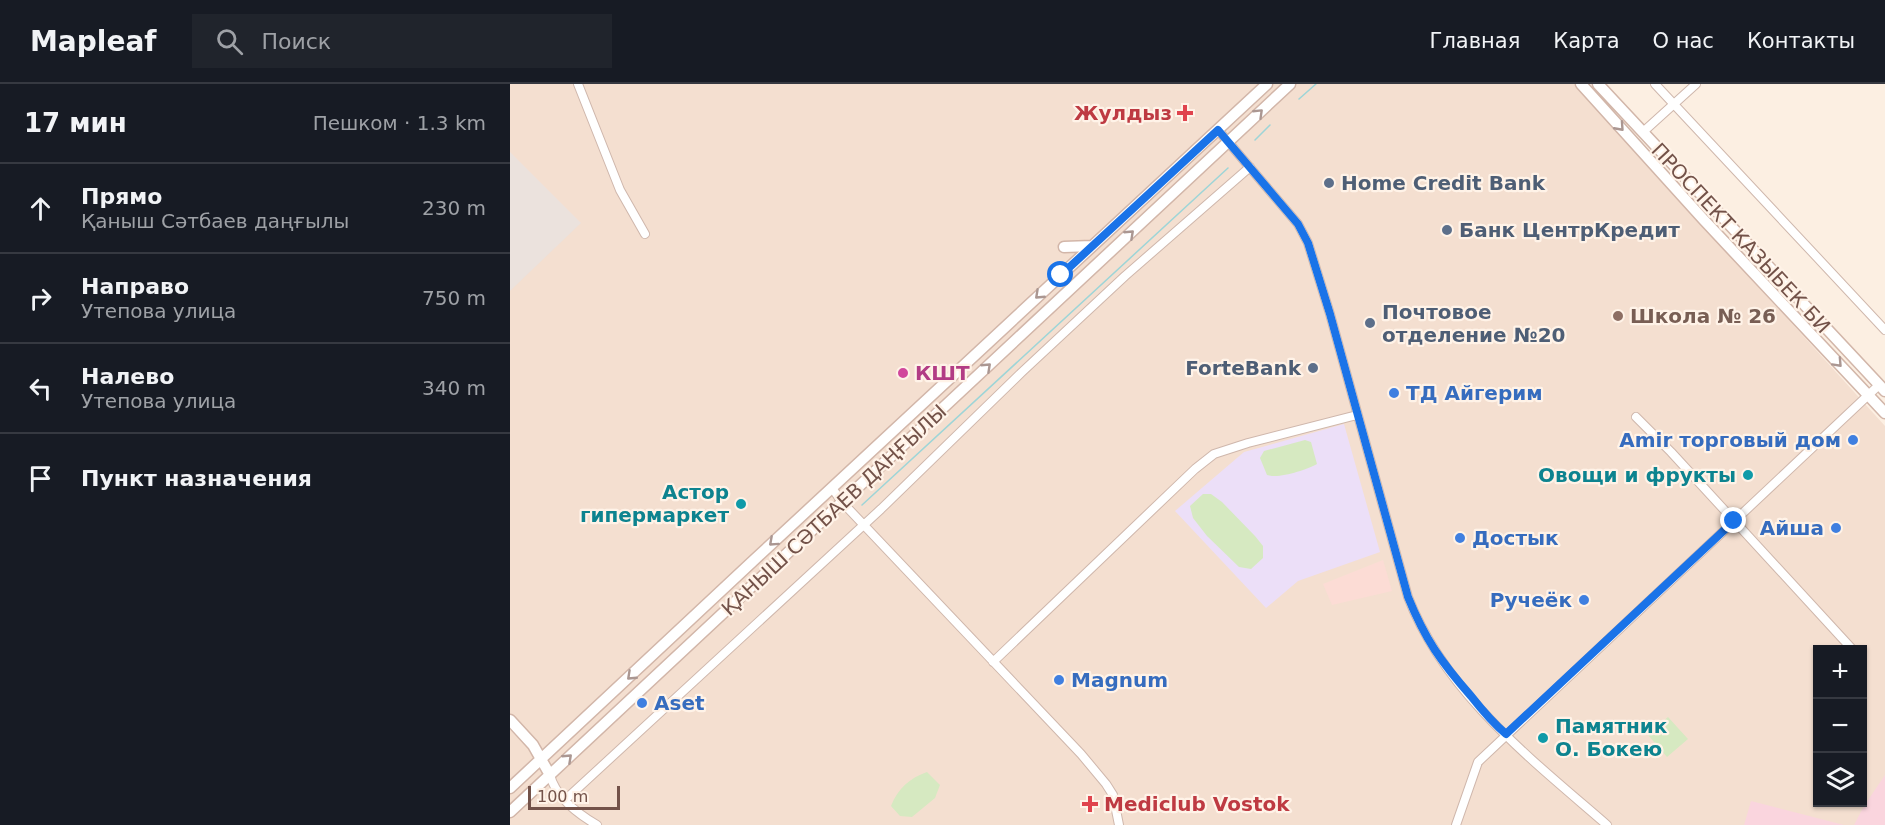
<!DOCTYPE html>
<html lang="ru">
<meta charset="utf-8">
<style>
body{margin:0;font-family:"DejaVu Sans",sans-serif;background:#20242c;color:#f1f3f6}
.controls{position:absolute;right:18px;bottom:18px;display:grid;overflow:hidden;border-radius:0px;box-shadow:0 2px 4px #0004}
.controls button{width:54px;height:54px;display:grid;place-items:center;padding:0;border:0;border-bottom:2px solid #363941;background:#171b24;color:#f1f3f6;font:30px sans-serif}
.scale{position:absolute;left:18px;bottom:15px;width:92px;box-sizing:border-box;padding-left:6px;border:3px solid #735249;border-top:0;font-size:16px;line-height:21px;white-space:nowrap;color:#735249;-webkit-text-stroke:4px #fff3e8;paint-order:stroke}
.stop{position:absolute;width:18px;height:18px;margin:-14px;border:4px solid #1a73e8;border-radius:50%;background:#fff}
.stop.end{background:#1a73e8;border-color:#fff;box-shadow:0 2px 6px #0008}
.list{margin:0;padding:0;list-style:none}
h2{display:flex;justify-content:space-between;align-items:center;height:78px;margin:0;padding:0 24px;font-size:26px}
h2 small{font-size:20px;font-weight:400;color:#9ea1a6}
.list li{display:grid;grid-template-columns:39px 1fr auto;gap:18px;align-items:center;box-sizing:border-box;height:90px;padding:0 24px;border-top:2px solid #363941}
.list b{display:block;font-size:22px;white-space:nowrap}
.list p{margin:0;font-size:20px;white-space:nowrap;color:#9ea1a6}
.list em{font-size:20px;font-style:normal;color:#9ea1a6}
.icon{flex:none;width:33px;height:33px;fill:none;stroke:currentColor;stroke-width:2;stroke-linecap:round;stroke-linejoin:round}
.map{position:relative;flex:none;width:1375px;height:741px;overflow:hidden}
header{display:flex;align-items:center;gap:36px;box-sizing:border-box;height:84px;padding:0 30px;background:#171b24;border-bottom:2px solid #363941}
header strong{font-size:28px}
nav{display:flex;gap:33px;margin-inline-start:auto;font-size:21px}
.search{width:420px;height:54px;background:#20242c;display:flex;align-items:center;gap:15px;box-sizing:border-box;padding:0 21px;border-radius:0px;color:#9ea1a6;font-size:22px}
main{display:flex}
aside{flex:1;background:#171b24}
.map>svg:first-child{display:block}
.residential{fill:#f4dfd0;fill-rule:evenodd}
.commercial{fill:#fcdcd5}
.industrial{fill:#ebe2dd}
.education{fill:#ecdff8}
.medical{fill:#fad5de}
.green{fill:#d6e9c1}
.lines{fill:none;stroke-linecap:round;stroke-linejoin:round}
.stream{stroke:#9dd5d7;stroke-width:1.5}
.street-casing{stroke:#cfb7ac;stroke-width:10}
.secondary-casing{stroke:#d2b6a9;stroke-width:13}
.street{stroke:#fff;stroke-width:8}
.secondary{stroke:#fff;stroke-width:10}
.oneway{stroke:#ab9792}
.route{stroke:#1a73e8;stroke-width:8}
.health-dot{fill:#e0444e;stroke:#fff3e8;stroke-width:2}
.service-dot{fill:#5c6f8a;stroke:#fff3e8;stroke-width:2}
.education-dot{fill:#8d6e63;stroke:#fff3e8;stroke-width:2}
.hotel-dot{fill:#d1479c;stroke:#fff3e8;stroke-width:2}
.shop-dot{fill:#3f7fe0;stroke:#fff3e8;stroke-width:2}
.culture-dot{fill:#0f9aa8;stroke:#fff3e8;stroke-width:2}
.labels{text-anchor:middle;stroke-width:4.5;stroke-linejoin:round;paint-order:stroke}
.health-label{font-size:20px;font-weight:bold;fill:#be3a42;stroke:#fff3e8;text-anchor:end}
.service-label{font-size:20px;font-weight:bold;fill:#4e5e75;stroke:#fff3e8;text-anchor:start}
.street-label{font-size:20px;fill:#735249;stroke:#fff3e8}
.education-label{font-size:20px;font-weight:bold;fill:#785e54;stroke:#fff3e8;text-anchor:start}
.hotel-label{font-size:20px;font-weight:bold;fill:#b23c85;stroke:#fff3e8;text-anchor:start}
.shop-label{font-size:20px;font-weight:bold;fill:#366cbe;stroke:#fff3e8;text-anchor:start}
.culture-label{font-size:20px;font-weight:bold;fill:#0d838f;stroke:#fff3e8;text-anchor:end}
</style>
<header>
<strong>Mapleaf</strong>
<div class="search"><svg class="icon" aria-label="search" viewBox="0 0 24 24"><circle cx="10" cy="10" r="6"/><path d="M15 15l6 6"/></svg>Поиск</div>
<nav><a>Главная</a><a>Карта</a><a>О нас</a><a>Контакты</a></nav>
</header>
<main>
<aside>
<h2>17 мин<small>Пешком · 1.3 km</small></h2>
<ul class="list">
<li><svg class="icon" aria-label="ahead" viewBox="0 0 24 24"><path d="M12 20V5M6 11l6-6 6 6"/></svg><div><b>Прямо</b><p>Қаныш Сәтбаев даңғылы</p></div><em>230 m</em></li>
<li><svg class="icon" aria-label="right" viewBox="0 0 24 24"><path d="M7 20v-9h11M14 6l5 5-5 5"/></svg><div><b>Направо</b><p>Утепова улица</p></div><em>750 m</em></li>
<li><svg class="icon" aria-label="left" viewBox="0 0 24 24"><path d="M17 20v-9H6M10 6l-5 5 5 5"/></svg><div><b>Налево</b><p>Утепова улица</p></div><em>340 m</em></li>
<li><svg class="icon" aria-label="arrive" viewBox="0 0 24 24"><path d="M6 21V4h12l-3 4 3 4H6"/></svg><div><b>Пункт назначения</b></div></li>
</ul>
</aside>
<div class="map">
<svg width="1375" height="741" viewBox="0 0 1375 741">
<rect width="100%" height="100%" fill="#fcefe2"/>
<path class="residential" d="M0,0H1064L1375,342V741H0ZM1308,566H1352V718H1308Z"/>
<path class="commercial" d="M873,476L882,507L822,521L813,500Z"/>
<path class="industrial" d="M0,68L71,139L0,207Z"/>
<path class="education" d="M834,340L870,468L788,497L756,524L665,427L734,368Z"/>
<path class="medical" d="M1375,691V741H1344L1354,722Z
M1241,717L1334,741H1234Z"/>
<path class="green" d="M795,356L801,358L807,380C796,386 769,395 757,391L750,374L754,367Z
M693,410H701L712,418L745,452L753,462V474L741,485L729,483L697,452L683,434L680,422Z
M1158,633L1178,655L1157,673L1138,651Z
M417,688L430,701L425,714L402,733L390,732L381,722C388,704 400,694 417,688Z"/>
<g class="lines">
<path class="stream" d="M789,15L806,0
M745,56L760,41
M352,421L718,84"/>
<defs>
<path id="street" d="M68,0L110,106L135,150
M1145,0L1375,246
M708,46L788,140L798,159L820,230L898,513C935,609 1021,675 1097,741
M1133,48L1186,0
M1126,333L1161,368L1343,566
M322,404L332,418L571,670L596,700L603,711L609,741
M483,578L685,385L704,370L738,359L847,331
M40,691C46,714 68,730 87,741
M55,716L371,425L512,288L615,192L740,83
M946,741L968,678L1369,301"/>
<path id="secondary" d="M1071,0L1193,135L1375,329
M1088,0L1375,307
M554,163L582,162
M0,636L23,661L40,691
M0,704L243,477L757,0
M0,728L780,0"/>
</defs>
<use href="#street" class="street-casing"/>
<use href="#secondary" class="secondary-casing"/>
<use href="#street" class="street"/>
<use href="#secondary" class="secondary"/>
</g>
<defs><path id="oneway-chevron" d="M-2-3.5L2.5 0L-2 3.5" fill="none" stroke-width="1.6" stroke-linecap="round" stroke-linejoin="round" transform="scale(1.5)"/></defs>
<g class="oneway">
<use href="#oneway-chevron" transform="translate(749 29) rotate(-44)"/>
<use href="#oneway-chevron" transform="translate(1110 43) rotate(48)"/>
<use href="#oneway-chevron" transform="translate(620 150) rotate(-43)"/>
<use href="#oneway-chevron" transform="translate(529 211) rotate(137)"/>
<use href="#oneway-chevron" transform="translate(1328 279) rotate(47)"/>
<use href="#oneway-chevron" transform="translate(477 283) rotate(-43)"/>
<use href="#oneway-chevron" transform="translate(263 458) rotate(138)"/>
<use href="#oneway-chevron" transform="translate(121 592) rotate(137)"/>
<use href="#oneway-chevron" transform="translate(58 674) rotate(-43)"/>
</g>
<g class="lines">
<path class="route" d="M551,191L708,46L788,140L798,159L820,230L898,513C915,555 931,578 961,612C972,626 983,639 996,650L1224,437"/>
</g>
<g class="health-dot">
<path d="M672 20h6v6h6v6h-6v6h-6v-6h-6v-6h6z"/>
<path d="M577 711h6v6h6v6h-6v6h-6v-6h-6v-6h6z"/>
</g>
<g class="service-dot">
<circle cx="819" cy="99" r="6"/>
<circle cx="937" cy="146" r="6"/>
<circle cx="860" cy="239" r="6"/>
<circle cx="803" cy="284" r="6"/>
</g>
<circle class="education-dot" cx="1108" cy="232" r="6"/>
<circle class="hotel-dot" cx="393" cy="289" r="6"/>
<g class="shop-dot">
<circle cx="884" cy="309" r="6"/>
<circle cx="1343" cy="356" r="6"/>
<circle cx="1326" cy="444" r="6"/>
<circle cx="950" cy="454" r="6"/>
<circle cx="1074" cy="516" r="6"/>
<circle cx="549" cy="596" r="6"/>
<circle cx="132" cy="619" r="6"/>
</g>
<g class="culture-dot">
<circle cx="1238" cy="391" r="6"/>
<circle cx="231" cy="420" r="6"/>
<circle cx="1033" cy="654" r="6"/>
</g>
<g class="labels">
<g class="health-label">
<text x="662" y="36">Жулдыз</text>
<text x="594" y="727" text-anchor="start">Mediclub Vostok</text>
</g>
<g class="service-label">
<text x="831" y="106">Home Credit Bank</text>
<text x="949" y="153">Банк ЦентрКредит</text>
<text x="872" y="235">Почтовое<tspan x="872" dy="23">отделение №20</tspan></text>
<text x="791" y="291" text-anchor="end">ForteBank</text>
</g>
<g class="street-label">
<text transform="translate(1231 154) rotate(47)" y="7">ПРОСПЕКТ КАЗЫБЕК БИ</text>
<text transform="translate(324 426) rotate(-43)" y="7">ҚАНЫШ СӘТБАЕВ ДАҢҒЫЛЫ</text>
</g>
<g class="education-label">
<text x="1120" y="239">Школа № 26</text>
</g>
<g class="hotel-label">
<text x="405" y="296">КШТ</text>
</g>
<g class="shop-label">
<text x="896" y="316">ТД Айгерим</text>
<text x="1331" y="363" text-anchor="end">Amir торговый дом</text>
<text x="1314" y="451" text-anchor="end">Айша</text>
<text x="962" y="461">Достык</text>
<text x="1062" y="523" text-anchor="end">Ручеёк</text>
<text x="561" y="603">Magnum</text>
<text x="144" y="626">Aset</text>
</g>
<g class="culture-label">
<text x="1226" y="398">Овощи и фрукты</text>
<text x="219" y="415">Астор<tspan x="219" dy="23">гипермаркет</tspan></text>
<text x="1045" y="649" text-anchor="start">Памятник<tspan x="1045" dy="23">О. Бокею</tspan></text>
</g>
</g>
</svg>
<div class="controls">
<button>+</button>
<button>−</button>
<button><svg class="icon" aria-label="layers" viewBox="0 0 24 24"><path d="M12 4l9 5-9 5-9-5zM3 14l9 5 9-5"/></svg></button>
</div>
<div class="scale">100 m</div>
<div class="stop" style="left:551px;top:191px"></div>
<div class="stop end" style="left:1224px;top:437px"></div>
</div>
</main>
